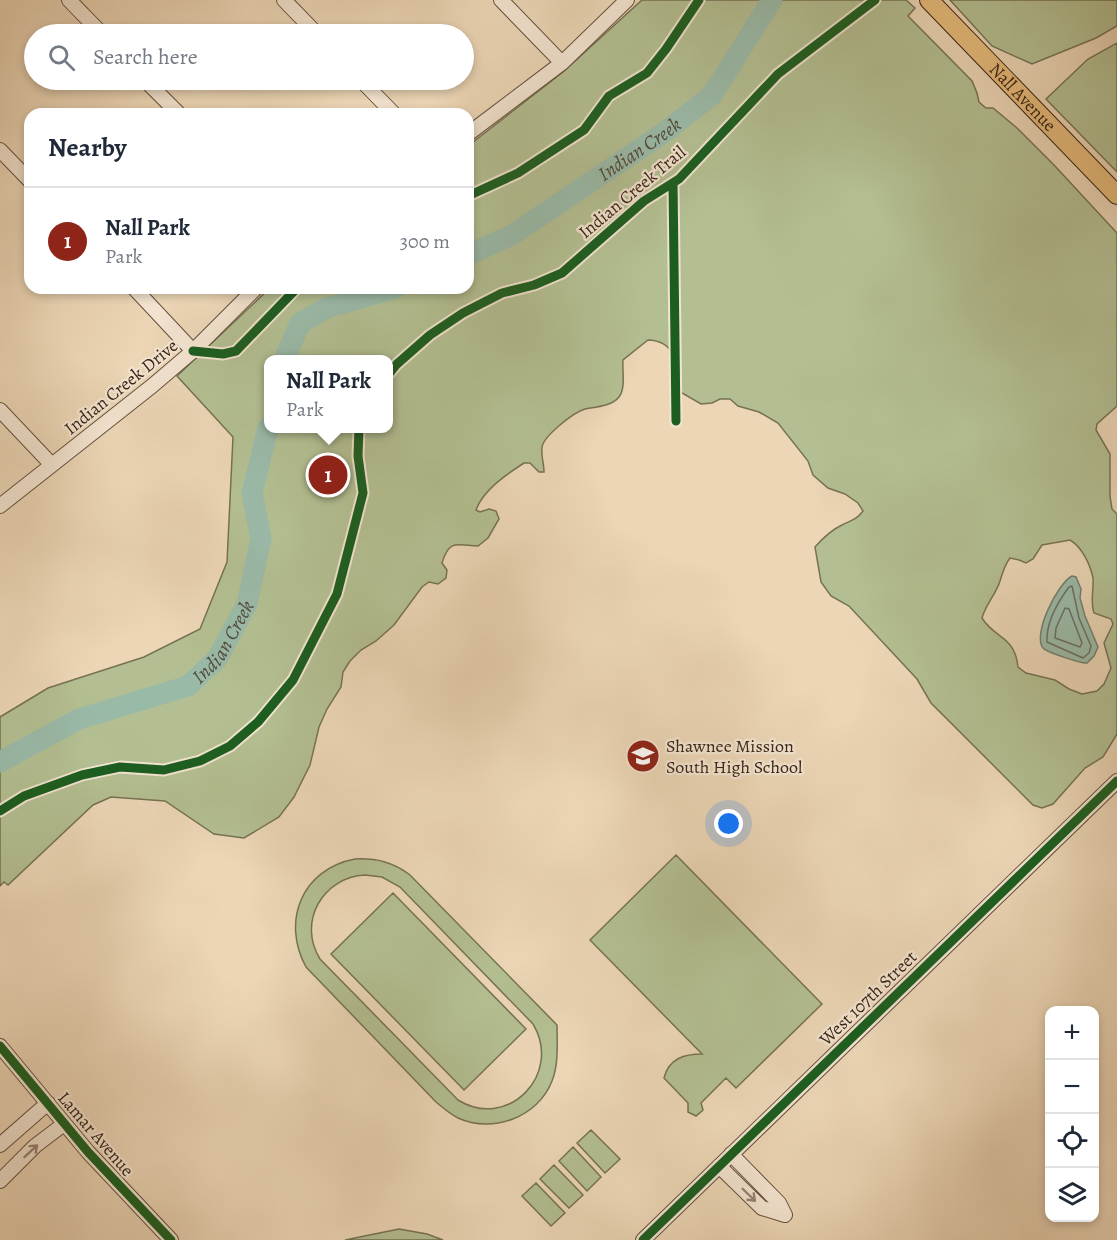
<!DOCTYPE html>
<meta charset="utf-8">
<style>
body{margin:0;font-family:Alegreya,serif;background:#f6f6f7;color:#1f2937}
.controls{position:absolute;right:18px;bottom:18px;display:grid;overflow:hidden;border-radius:12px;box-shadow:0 3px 9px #0003}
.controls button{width:54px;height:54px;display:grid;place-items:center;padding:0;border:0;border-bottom:2px solid #e0e1e3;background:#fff;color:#1f2937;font:30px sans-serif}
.you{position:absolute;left:729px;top:824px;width:21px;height:21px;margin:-15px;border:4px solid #fff;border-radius:50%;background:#1a73e8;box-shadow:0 0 0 9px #1a73e833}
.badge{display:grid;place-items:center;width:39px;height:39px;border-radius:50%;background:#8f2418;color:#fff;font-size:20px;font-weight:700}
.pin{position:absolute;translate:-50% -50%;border:3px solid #fff;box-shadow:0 2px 6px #0006}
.popup{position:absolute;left:264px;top:355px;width:129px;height:78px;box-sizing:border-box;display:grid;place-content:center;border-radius:12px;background:#fff;filter:drop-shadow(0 2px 4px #0005);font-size:20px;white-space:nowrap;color:#747a83}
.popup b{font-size:22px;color:#1f2937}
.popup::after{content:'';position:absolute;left:50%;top:100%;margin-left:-12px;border:12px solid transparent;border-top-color:#fff}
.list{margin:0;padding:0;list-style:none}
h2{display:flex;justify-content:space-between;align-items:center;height:78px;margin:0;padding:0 24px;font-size:26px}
h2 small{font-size:20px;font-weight:400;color:#747a83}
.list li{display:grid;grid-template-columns:39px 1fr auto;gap:18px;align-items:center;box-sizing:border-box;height:108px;padding:0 24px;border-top:2px solid #e0e1e3}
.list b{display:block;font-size:22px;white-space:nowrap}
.list p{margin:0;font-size:20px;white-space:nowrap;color:#747a83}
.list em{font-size:20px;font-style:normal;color:#747a83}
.icon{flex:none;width:33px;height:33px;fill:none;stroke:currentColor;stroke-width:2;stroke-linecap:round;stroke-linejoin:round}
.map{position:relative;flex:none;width:1117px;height:1240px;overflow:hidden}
.search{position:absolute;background:#fff;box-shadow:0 3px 9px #0003;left:24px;top:24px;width:450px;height:66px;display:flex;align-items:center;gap:15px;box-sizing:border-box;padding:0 21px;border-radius:33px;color:#747a83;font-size:22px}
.panel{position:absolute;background:#fff;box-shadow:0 3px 9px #0003;left:24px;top:108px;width:450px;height:186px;border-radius:18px}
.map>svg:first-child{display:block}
.green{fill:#b3bf92;stroke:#767254;stroke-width:1.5;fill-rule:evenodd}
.water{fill:#9abaa8;stroke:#737e6e;stroke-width:1.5}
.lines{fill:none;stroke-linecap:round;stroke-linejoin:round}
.shore{stroke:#696f60;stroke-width:1.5}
.river{stroke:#9abaa8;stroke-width:21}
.minor-casing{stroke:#65503f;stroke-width:16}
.major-casing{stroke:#382417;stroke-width:20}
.minor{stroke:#f3e4d0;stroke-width:14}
.major{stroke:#e6bb7b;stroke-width:18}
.cycleway-casing{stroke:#f3e4d0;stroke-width:13}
.cycleway{stroke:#1b5e20;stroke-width:9}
.oneway{stroke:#968474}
.labels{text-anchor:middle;stroke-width:4.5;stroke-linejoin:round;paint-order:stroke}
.street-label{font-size:18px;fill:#382417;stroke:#f3e4d0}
.poi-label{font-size:18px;fill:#382417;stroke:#f3e4d0;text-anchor:start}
.water-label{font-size:20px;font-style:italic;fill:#504a3b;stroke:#f3e4d0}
</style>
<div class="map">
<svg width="1117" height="1240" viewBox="0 0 1117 1240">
<rect width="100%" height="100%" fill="#ecd6b6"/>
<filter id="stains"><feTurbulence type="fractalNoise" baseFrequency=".00333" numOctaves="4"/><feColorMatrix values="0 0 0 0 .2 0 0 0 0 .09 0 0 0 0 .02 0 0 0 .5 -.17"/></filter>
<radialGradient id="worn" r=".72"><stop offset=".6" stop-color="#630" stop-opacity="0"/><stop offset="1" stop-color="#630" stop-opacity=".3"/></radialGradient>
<path class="green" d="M642,0H906L915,8L908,16L972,81L977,93L979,102L986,108H993L1017,128L1054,165L1117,233V406L1097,424L1096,430L1110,454V496L1112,509L1117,514V734L1103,757L1085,768L1053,804L1042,808L1033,805L931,703L917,679L849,606L831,596L821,582L815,547C823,538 831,530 842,525C852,520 856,520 863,511L858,503L845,494L828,488L813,475L808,461L778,423L759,412L738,406L730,399H720L712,403L701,404L677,390C676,366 678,341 648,340L623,360C622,371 626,388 619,397C612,406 596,407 585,409C574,412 542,437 542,448C541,456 544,464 544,472H539L530,463H524C507,474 483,490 476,510L480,512L489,509L496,511L499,519L488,538L478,546C457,545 449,539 442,563L447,570L446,578L438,584L429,582L422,587L394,625L376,641L361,650L350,661L343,672L341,687L327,709L319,727L310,765L294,797L279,817L244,838L214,834L165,801L111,797L93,805L8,885L4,882L0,886V717L48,688L144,657L200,629L227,562L233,437L177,376L270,288H468V146L563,72ZM268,360H388V428H268ZM1070,540C1082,547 1090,564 1093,578C1094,590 1090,601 1094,613L1111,619L1113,624L1104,643L1111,668L1104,684L1097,691L1082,694L1069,689L1055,680L1026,673L1018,667C1015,636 995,639 982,618C986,604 996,594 1000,581C1003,572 1004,566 1010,558L1019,560L1026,563L1033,559L1042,545Z
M950,0H1117V26L1096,38L1032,64L992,46Z
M1117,43V172L1046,99L1088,59Z
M676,855L822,1004L736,1088L726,1078L701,1103L703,1110L696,1116L688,1112V1103L664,1078C669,1058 685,1054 702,1054L590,940Z
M355,859C376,858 393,862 410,875L557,1025C557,1043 559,1063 552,1081C538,1117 493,1134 458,1118C450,1114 443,1108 436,1102L306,967C281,921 302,869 355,859ZM365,875L382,877L400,887L533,1024C563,1074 508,1131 458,1100L320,959C297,922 323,877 365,875Z
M393,893L526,1029L464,1090L331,954Z
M591,1130L620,1159L605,1173L577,1143Z
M573,1147L601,1177L587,1191L559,1161Z
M554,1165L583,1195L569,1208L540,1179Z
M536,1183L565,1213L551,1226L522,1196Z
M399,1229L427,1234L443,1240H345Z"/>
<path class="water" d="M1072,576L1076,577L1081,589L1080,598L1085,616L1098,647L1094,656L1087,663C1082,664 1046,652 1043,648C1032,634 1058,583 1072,576Z"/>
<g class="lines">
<path class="shore" d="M1072,586L1079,618L1091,646L1089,653L1083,658L1047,642C1046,622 1057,603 1069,587Z
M1065,608L1069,609L1082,643L1080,647L1055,638L1056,628Z"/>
<g class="river">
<path id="s1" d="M468,255L512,235L665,132L712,95L772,0"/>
<path d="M284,360L300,323L327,308L396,288"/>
<path id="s2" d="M0,762L79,719L188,686L217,659L247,604L261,539L252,493L268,428"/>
</g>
<defs>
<path id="minor" d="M69,0L102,34
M284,0L317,34
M501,0L562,63
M145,80L179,114
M361,80L394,114
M468,134L562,63L627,0
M0,150L30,181
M134,288L193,351
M0,410L52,465
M0,506L152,386L193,351L256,288
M0,1046L88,1152L171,1240
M0,1145L48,1103
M731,1154L779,1203L785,1215
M719,1166L762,1208L785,1215
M0,1181L35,1146L64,1124
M643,1240L1117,781"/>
<g id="major">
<path id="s3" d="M929,0L1117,195"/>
</g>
</defs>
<use href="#minor" class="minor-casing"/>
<use href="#major" class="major-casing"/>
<use href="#minor" class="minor"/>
<use href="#major" class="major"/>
<defs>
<path id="cycleway" d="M673,183L676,421
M468,196L518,173L584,130L609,96L647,73L666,49L699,0
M193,351L223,354L236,351L297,288
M388,375L397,364L430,335L463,313L502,293L534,285L562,273L644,201L679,179L778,74L875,0
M0,811L24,796L82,775L120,767L164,770L200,761L230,746L258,722L293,680L337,594L363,493L358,456L359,428
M0,1046L88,1152L171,1240
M643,1240L1117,781"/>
</defs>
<use href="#cycleway" class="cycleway-casing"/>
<use href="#cycleway" class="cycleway"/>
</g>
<defs><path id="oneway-shaft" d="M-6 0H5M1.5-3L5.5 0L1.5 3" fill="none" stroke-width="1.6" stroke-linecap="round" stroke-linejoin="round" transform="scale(1.5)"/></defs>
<g class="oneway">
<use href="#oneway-shaft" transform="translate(31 1151) rotate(-43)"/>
<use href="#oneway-shaft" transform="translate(749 1195) rotate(44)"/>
</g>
<defs>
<symbol id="school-disc" viewBox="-11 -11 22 22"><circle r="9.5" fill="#8f2418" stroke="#f3e4d0"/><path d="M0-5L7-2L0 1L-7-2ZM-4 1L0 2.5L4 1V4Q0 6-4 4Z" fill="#fff"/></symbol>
</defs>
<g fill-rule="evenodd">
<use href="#school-disc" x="624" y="737" width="38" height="38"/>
</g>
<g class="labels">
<g class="street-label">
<text dy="6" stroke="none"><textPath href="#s3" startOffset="135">Nall Avenue</textPath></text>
<text transform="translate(632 192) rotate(-40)" y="6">Indian Creek Trail</text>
<text transform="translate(121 387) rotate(-39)" y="6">Indian Creek Drive</text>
<text transform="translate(868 998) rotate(-44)" y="6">West 107th Street</text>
<text transform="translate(96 1134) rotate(49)" y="6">Lamar Avenue</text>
</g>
<g class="poi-label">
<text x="666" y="752">Shawnee Mission<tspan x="666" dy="21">South High School</tspan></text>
</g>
<g class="water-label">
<text dy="7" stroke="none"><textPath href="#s1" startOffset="202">Indian Creek</textPath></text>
<text dy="7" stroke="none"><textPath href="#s2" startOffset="261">Indian Creek</textPath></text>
</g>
</g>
<rect width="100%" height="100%" filter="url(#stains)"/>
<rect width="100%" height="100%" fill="url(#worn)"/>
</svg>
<div class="controls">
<button>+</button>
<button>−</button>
<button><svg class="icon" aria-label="locate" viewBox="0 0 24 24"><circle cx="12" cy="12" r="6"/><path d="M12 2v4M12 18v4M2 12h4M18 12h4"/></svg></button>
<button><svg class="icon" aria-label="layers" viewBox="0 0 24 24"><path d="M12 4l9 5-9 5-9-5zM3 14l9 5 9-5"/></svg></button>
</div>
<div class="you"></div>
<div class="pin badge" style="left:328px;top:475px">1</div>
<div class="popup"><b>Nall Park</b>Park</div>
<div class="search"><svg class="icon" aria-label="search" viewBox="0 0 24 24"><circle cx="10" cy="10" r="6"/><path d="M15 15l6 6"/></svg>Search here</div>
<section class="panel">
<h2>Nearby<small></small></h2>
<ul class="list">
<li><span class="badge">1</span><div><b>Nall Park</b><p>Park</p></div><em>300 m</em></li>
</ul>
</section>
</div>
